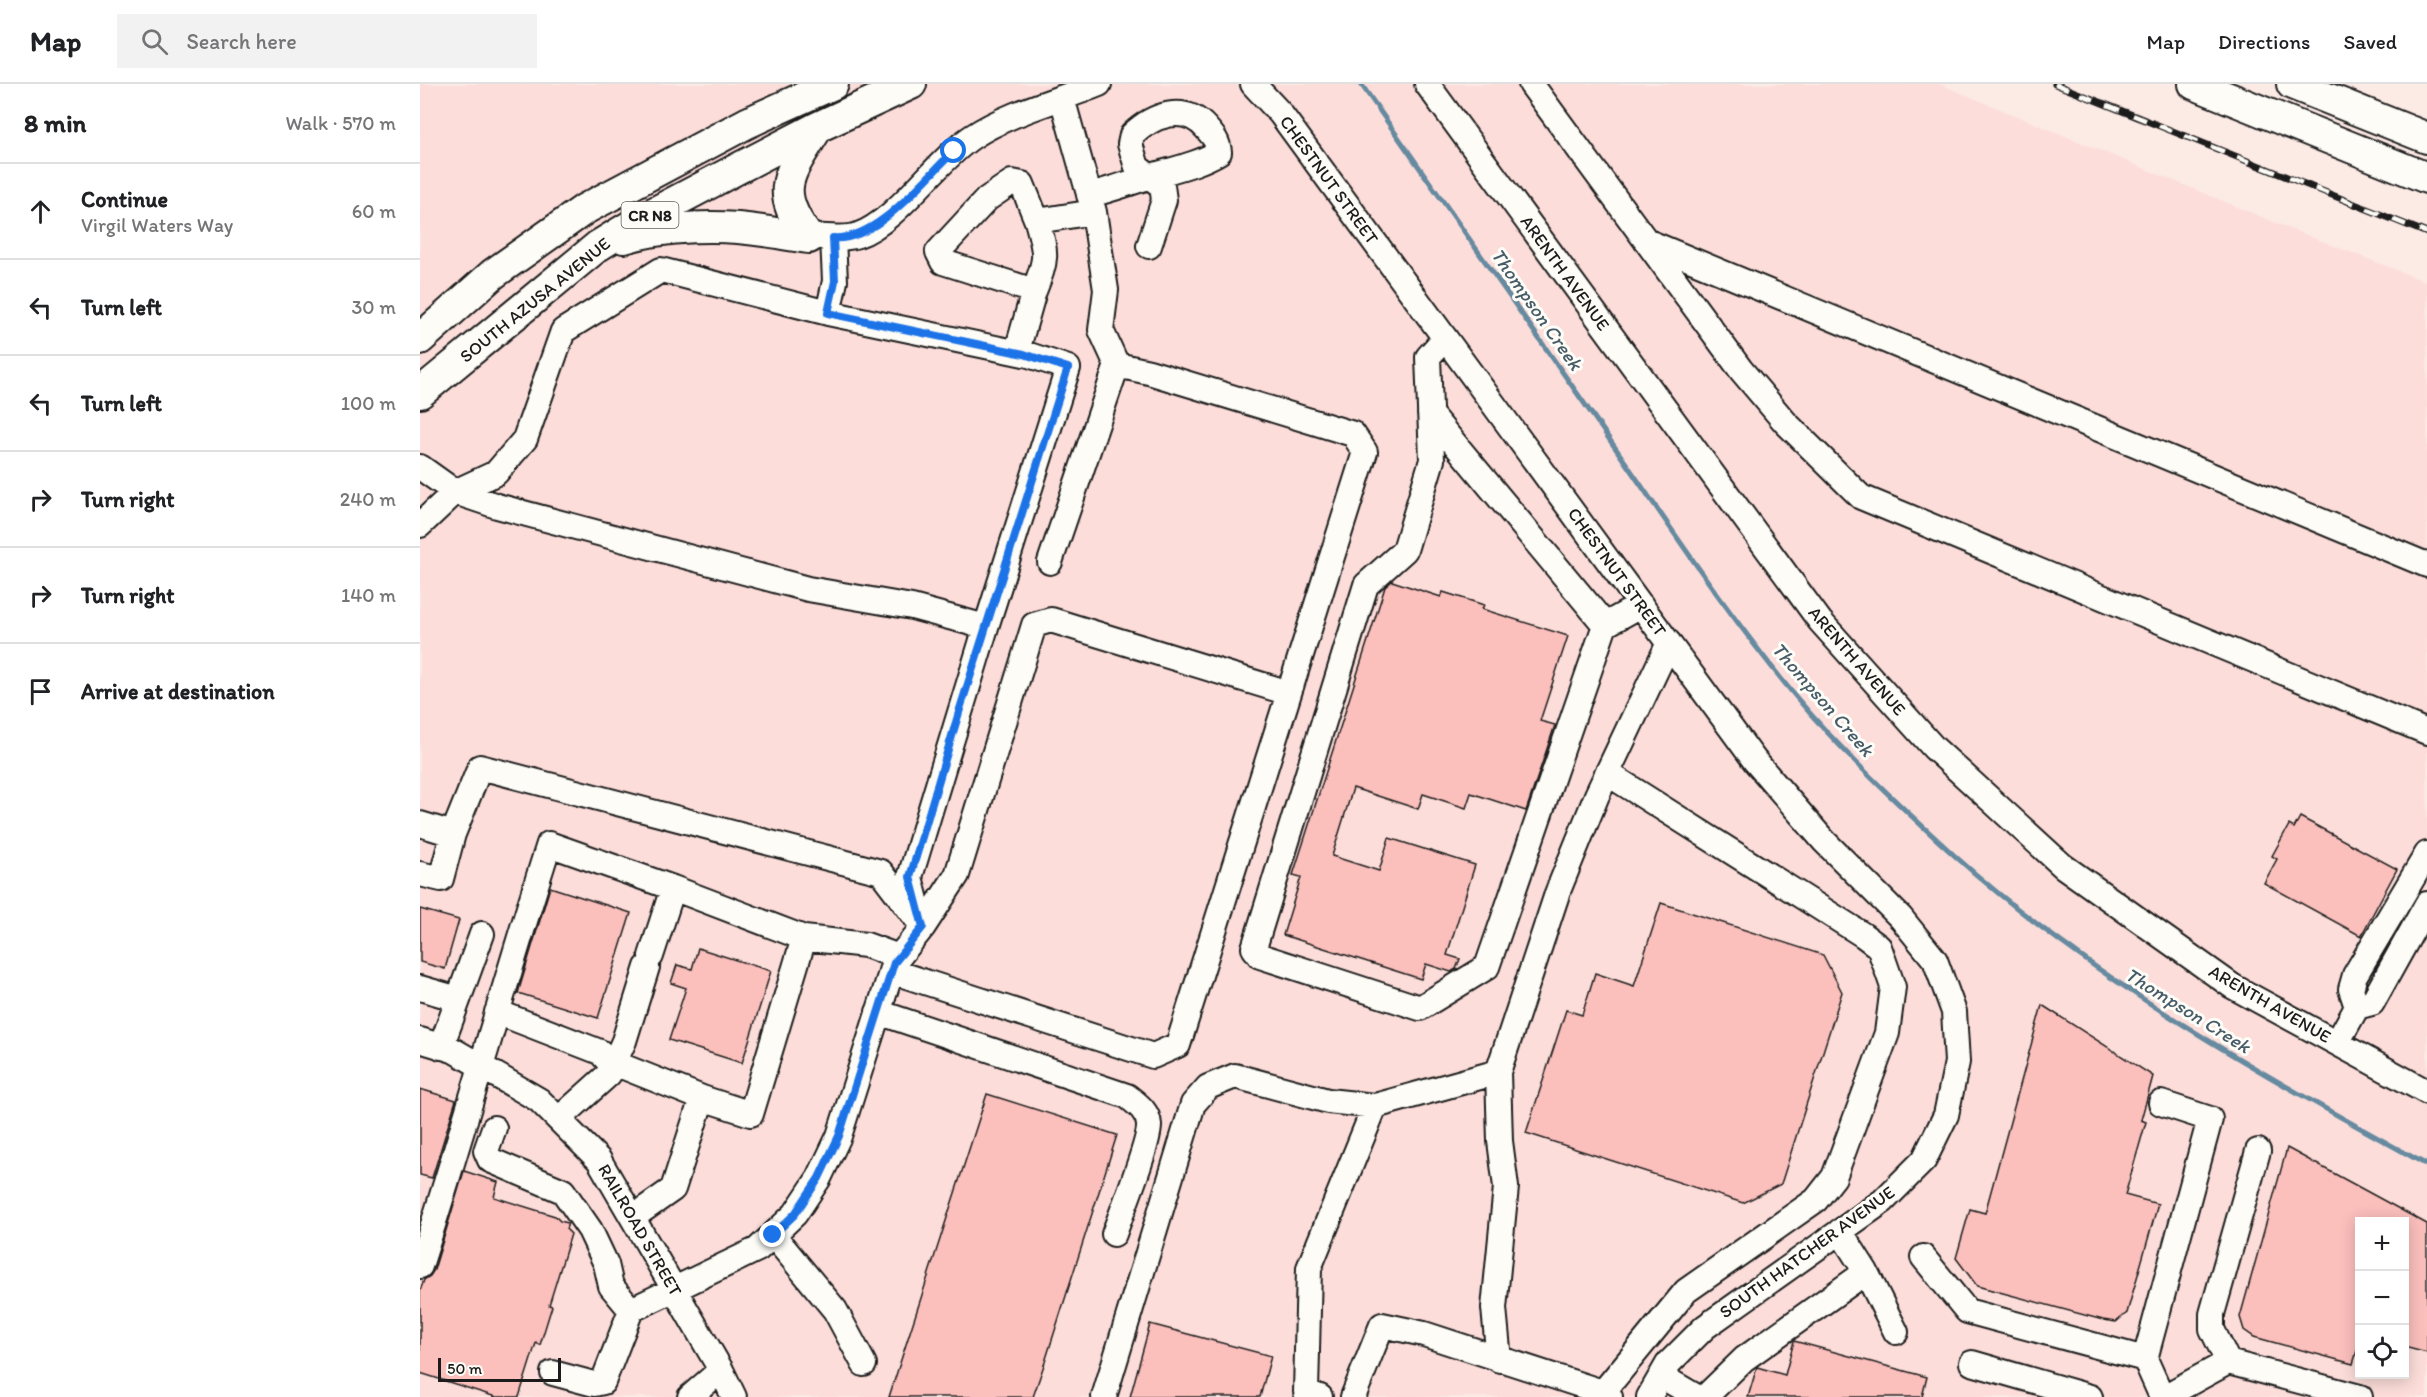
<!DOCTYPE html>
<meta charset="utf-8">
<style>
body{margin:0;font-family:Itim,sans-serif;background:#f2f2f2;color:#202124}
.controls{position:absolute;right:18px;bottom:18px;display:grid;overflow:hidden;border-radius:0px;box-shadow:0 3px 15px #0003}
.controls button{width:54px;height:54px;display:grid;place-items:center;padding:0;border:0;border-bottom:2px solid #e0e0e0;background:#fff;color:#202124;font:30px sans-serif}
.scale{position:absolute;left:18px;bottom:15px;width:123px;box-sizing:border-box;padding-left:6px;border:3px solid #1c1c1c;border-top:0;font-size:16px;line-height:21px;white-space:nowrap;color:#1c1c1c;-webkit-text-stroke:4px #fdfcf7;paint-order:stroke}
.stop{position:absolute;width:18px;height:18px;margin:-14px;border:4px solid #1a73e8;border-radius:50%;background:#fff}
.stop.end{background:#1a73e8;border-color:#fff;box-shadow:0 2px 6px #0008}
.list{margin:0;padding:0;list-style:none}
h2{display:flex;justify-content:space-between;align-items:center;height:78px;margin:0;padding:0 24px;font-size:26px}
h2 small{font-size:20px;font-weight:400;color:#757577}
.list li{display:grid;grid-template-columns:39px 1fr auto;gap:18px;align-items:center;box-sizing:border-box;height:96px;padding:0 24px;border-top:2px solid #e0e0e0}
.list b{display:block;font-size:22px;white-space:nowrap}
.list p{margin:0;font-size:20px;white-space:nowrap;color:#757577}
.list em{font-size:20px;font-style:normal;color:#757577}
.icon{flex:none;width:33px;height:33px;fill:none;stroke:currentColor;stroke-width:2;stroke-linecap:round;stroke-linejoin:round}
.map{position:relative;flex:none;width:2007px;height:1313px;overflow:hidden}
header{display:flex;align-items:center;gap:36px;box-sizing:border-box;height:84px;padding:0 30px;background:#fff;border-bottom:2px solid #e0e0e0}
header strong{font-size:28px}
nav{display:flex;gap:33px;margin-inline-start:auto;font-size:21px}
.search{width:420px;height:54px;background:#f2f2f2;display:flex;align-items:center;gap:15px;box-sizing:border-box;padding:0 21px;border-radius:0px;color:#757577;font-size:22px}
main{display:flex}
aside{flex:1;background:#fff}
.map>svg:first-child{display:block}
.built{fill:#fcddd9;fill-rule:evenodd}
.lines{fill:none;stroke-linecap:round;stroke-linejoin:round}
.stream{stroke:#668aa0;stroke-width:5}
.building{fill:#fbbfbc;stroke:#1c1c1c;stroke-width:1.5}
.minor-casing{stroke:#1c1c1c;stroke-width:28}
.major-casing{stroke:#1c1c1c;stroke-width:34}
.minor{stroke:#fdfcf7;stroke-width:24}
.major{stroke:#fdfcf7;stroke-width:30}
.rail-casing{stroke:#1c1c1c;stroke-width:7}
.rail{stroke:#fdfcf7;stroke-width:4.5;stroke-dasharray:14;stroke-linecap:butt}
.route{stroke:#1a73e8;stroke-width:8}
.labels{text-anchor:middle;stroke-width:6;stroke-linejoin:round;paint-order:stroke}
.shield{fill:#fdfcf7;stroke:#605f5e;stroke-width:1.5}
.shield-label{font-size:16px;font-weight:bold;fill:#1c1c1c}
.street-label{font-size:18px;fill:#1c1c1c;stroke:#fdfcf7}
.water-label{font-size:20px;font-style:italic;fill:#475c69;stroke:#fdfcf7}
</style>
<header>
<strong>Map</strong>
<div class="search"><svg class="icon" aria-label="search" viewBox="0 0 24 24"><circle cx="10" cy="10" r="6"/><path d="M15 15l6 6"/></svg>Search here</div>
<nav><a>Map</a><a>Directions</a><a>Saved</a></nav>
</header>
<main>
<aside>
<h2>8 min<small>Walk · 570 m</small></h2>
<ul class="list">
<li><svg class="icon" aria-label="ahead" viewBox="0 0 24 24"><path d="M12 20V5M6 11l6-6 6 6"/></svg><div><b>Continue</b><p>Virgil Waters Way</p></div><em>60 m</em></li>
<li><svg class="icon" aria-label="left" viewBox="0 0 24 24"><path d="M17 20v-9H6M10 6l-5 5 5 5"/></svg><div><b>Turn left</b></div><em>30 m</em></li>
<li><svg class="icon" aria-label="left" viewBox="0 0 24 24"><path d="M17 20v-9H6M10 6l-5 5 5 5"/></svg><div><b>Turn left</b></div><em>100 m</em></li>
<li><svg class="icon" aria-label="right" viewBox="0 0 24 24"><path d="M7 20v-9h11M14 6l5 5-5 5"/></svg><div><b>Turn right</b></div><em>240 m</em></li>
<li><svg class="icon" aria-label="right" viewBox="0 0 24 24"><path d="M7 20v-9h11M14 6l5 5-5 5"/></svg><div><b>Turn right</b></div><em>140 m</em></li>
<li><svg class="icon" aria-label="arrive" viewBox="0 0 24 24"><path d="M6 21V4h12l-3 4 3 4H6"/></svg><div><b>Arrive at destination</b></div></li>
</ul>
</aside>
<div class="map">
<svg width="2007" height="1313" viewBox="0 0 2007 1313">
<rect width="100%" height="100%" fill="#fceae5"/>
<filter id="ink" filterUnits="userSpaceOnUse"><feTurbulence type="fractalNoise" baseFrequency=".0167" numOctaves="2"/><feDisplacementMap in="SourceGraphic" scale="12" xChannelSelector="R" yChannelSelector="G"/><feConvolveMatrix kernelMatrix="1 2 1 2 8 2 1 2 1" color-interpolation-filters="sRGB"/></filter>
<g filter="url(#ink)">
<path class="built" d="M0,0H1519L1873,146L2007,198V1313H0ZM1940,1138H1984V1290H1940Z"/>
<g class="lines">
<path class="stream" d="M941,0C1022,117 1104,233 1185,349C1247,438 1307,530 1376,613C1424,670 1480,722 1535,772C1676,899 1842,990 2007,1081"/>
</g>
<path class="building" d="M972,497L1021,513L1023,508L1064,521L1062,525L1148,552L1120,637L1135,641L1106,727L1051,709L1046,724L1003,710L998,725L933,704L912,772L959,787L969,754L1055,781L1027,871L1040,875L1036,885L1031,888L1006,880L1001,895L863,851L881,793L873,791L965,503Z
M1880,733L1977,785L1941,852L1844,799L1857,775L1852,772L1869,741L1874,744Z
M130,803L211,829L178,934L98,909Z
M1241,819L1403,871L1422,908L1361,1100L1323,1119L1106,1049L1146,926L1162,931L1175,889L1214,902Z
M0,825L39,836L25,885L0,878Z
M278,864L351,887L322,979L249,956L266,904L251,899L257,881L272,885Z
M1622,921L1733,992L1721,1036L1726,1038L1705,1111L1738,1120L1707,1229L1696,1238L1683,1236L1557,1202L1536,1174L1550,1125L1565,1129Z
M0,1005L36,1016L12,1094L0,1091Z
M567,1010L697,1051L625,1278L613,1313H469Z
M1867,1064L2007,1140V1269L1984,1263V1137H1940V1257L1933,1280L1834,1253L1824,1246L1820,1233Z
M44,1087L78,1098L74,1113L135,1132L140,1137L148,1139L146,1145L151,1150L129,1221L132,1222L120,1261L116,1259L99,1313H76L0,1289V1207L4,1196L10,1192L14,1186Z
M730,1240L851,1272L840,1313H710Z
M1374,1257L1507,1293L1502,1313H1328L1337,1283L1365,1291Z"/>
<g class="lines">
<defs>
<path id="minor" d="M833,0L860,29L1335,677L1404,757L1481,834L1515,876L1534,928L1537,978L1526,1031L1504,1076L1463,1117L1285,1243L1248,1280L1229,1313
M1007,0L1400,537L1514,664L1643,782L1812,902L2007,1008
M1111,0L1321,286L1365,338L1441,413L2007,648
M669,111C691,106 711,98 732,92C755,85 779,80 799,68C798,57 793,52 786,44C764,19 733,31 712,51L710,60L717,83L742,102L744,116L729,162
M397,153C411,152 425,156 438,151C476,138 515,78 552,53C588,29 639,16 679,0
M1226,157L2007,481
M614,207C627,174 627,172 617,137
M408,229L604,270
M1025,254L1008,273L1012,376L985,466L946,501L834,864L840,872L1000,924L1067,883L1185,541L1221,521
M1010,330L1185,541
M0,383L35,408L76,389L105,355L143,247L241,186L408,229L415,197L413,154
M0,441L35,408L77,422L388,505L492,523L566,543L648,284L597,267L614,207L523,178L518,168L567,115L592,98L602,100L617,137L674,128L642,14
M630,478L697,281
M0,740L33,750L60,683L461,788L503,843
M0,790L21,795L33,750
M253,804L384,854L331,1030L282,1014
M500,832L490,793L566,543
M384,854L446,861L479,873
M471,887L733,972L758,961L869,609
M0,904L38,915
M1937,923L1952,919L2007,820
M77,928L180,968L193,982
M458,928L707,1012C717,1020 728,1027 729,1041C730,1058 701,1130 694,1150
M0,956L33,966L119,1016L179,1076L301,1286L314,1313
M1917,959L1937,923L1931,905L1935,891L2007,770
M21,963L62,850
M194,979L282,1014L253,1105L213,1133
M1741,1019L1790,1035L1725,1275L1742,1313
M139,1035L189,990L204,957L227,883
M74,1044L66,1067L70,1076L143,1107L170,1146L186,1180L191,1202L211,1226
M1420,1147L1446,1188
M353,1151L415,1226L444,1280
M1503,1173L1547,1227L1725,1275
M0,1182C45,1042 84,900 129,760L253,804L231,872
M1079,1276L1074,1224L1086,1103L1080,1057L1078,988L1138,807L1177,711L1249,559
M1808,1278L1792,1245V1230L1838,1067
M1552,1279L1670,1313
M133,1289L174,1300L183,1298L211,1226L338,1165L375,1130L399,1094L419,1052L474,879L503,843L537,791L614,541L631,536L869,609L945,368L933,350L729,288L697,281L681,246L686,206L674,128
M1241,1292L1277,1313
M270,1313L301,1286
M684,1313L773,1020L788,1003L815,992L908,1017L955,1022
M900,1313L886,1308L889,1184L955,1022L1078,988
M933,1313L962,1241L1004,1250L1182,1308L1190,1313
M1179,1313L1266,1207L1396,1116L1414,1093L1467,949L1473,903L1459,863L1443,851L1187,689
M1285,1313L1324,1275L1446,1188L1476,1248
M1744,1313L1808,1278L1940,1313"/>
<path id="major" d="M1774,0L2007,94
M1872,0L2007,54
M204,154C245,142 301,140 343,147C358,149 373,152 389,154
M389,154C351,105 370,89 398,43
M0,255L73,190L165,125L327,39L413,0
M0,309L178,162L222,135L315,86L398,43L491,0"/>
</defs>
<use href="#minor" class="minor-casing"/>
<use href="#major" class="major-casing"/>
<use href="#minor" class="minor"/>
<use href="#major" class="major"/>
<defs>
<path id="rail" d="M1635,0L2007,149"/>
</defs>
<use href="#rail" class="rail-casing"/>
<use href="#rail" class="rail"/>
</g>
</g>
<g class="lines" filter="url(#ink)">
<path class="route" d="M353,1151L375,1130L399,1094L419,1052L474,879L503,843L490,793L540,625L648,284L604,270L408,229L415,197L413,154C457,158 504,95 534,67"/>
</g>
<g class="labels">
<rect class="shield" x="201.5" y="118" width="57" height="26" rx="4.5"/>
<g class="shield-label">
<text x="230" y="137">CR N8</text>
</g>
<g class="street-label">
<text transform="translate(909 96) rotate(54)" y="6">CHESTNUT STREET</text>
<text transform="translate(1145 189) rotate(54)" y="6">ARENTH AVENUE</text>
<text transform="translate(115 216) rotate(-39)" y="6">SOUTH AZUSA AVENUE</text>
<text transform="translate(1197 488) rotate(54)" y="6">CHESTNUT STREET</text>
<text transform="translate(1437 577) rotate(49)" y="6">ARENTH AVENUE</text>
<text transform="translate(1850 920) rotate(30)" y="6">ARENTH AVENUE</text>
<text transform="translate(220 1146) rotate(60)" y="6">RAILROAD STREET</text>
<text transform="translate(1387 1168) rotate(-36)" y="6">SOUTH HATCHER AVENUE</text>
</g>
<g class="water-label">
<text transform="translate(1117 225) rotate(55)" y="7">Thompson Creek</text>
<text transform="translate(1403 615) rotate(49)" y="7">Thompson Creek</text>
<text transform="translate(1768 926) rotate(32)" y="7">Thompson Creek</text>
</g>
</g>
</svg>
<div class="controls">
<button>+</button>
<button>−</button>
<button><svg class="icon" aria-label="locate" viewBox="0 0 24 24"><circle cx="12" cy="12" r="6"/><path d="M12 2v4M12 18v4M2 12h4M18 12h4"/></svg></button>
</div>
<div class="scale">50 m</div>
<div class="stop" style="left:534px;top:67px"></div>
<div class="stop end" style="left:353px;top:1151px"></div>
</div>
</main>
